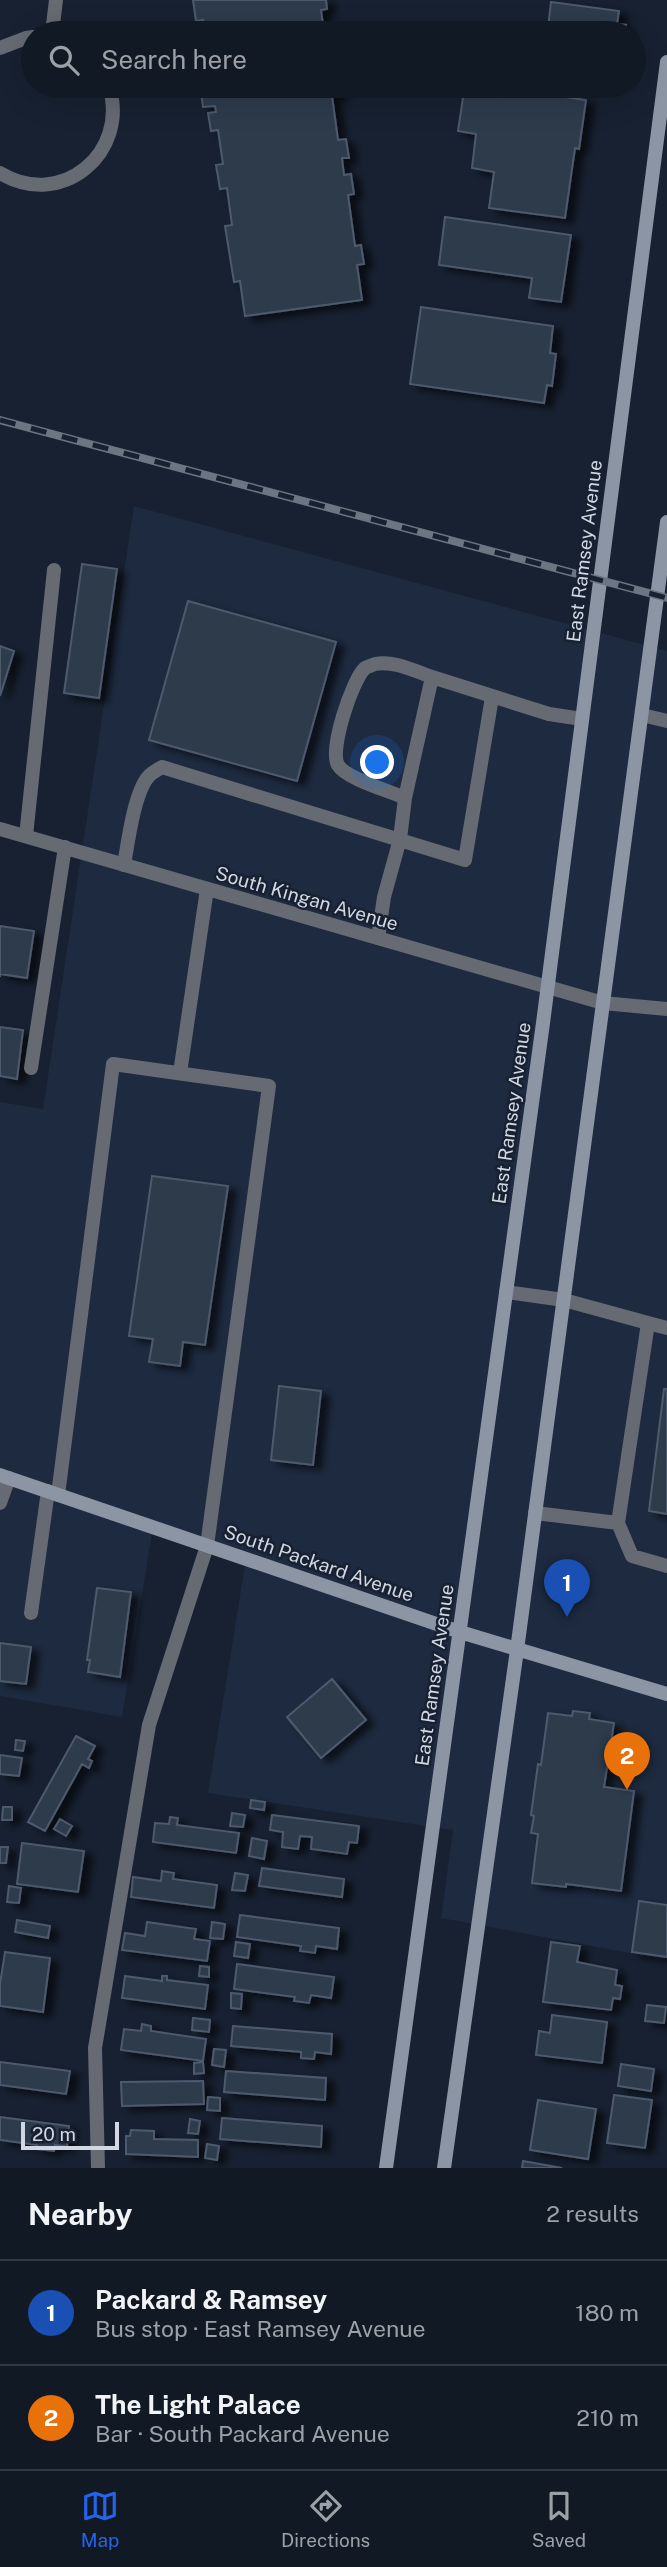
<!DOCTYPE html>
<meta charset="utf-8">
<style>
body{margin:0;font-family:"Public Sans",sans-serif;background:#1a222d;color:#f1f3f6}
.scale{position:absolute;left:21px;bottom:18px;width:98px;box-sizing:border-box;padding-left:7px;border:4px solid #d1d8e3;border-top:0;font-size:19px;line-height:24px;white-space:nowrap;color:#d1d8e3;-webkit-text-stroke:5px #172131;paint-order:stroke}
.you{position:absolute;left:378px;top:763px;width:24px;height:24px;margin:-18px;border:5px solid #fff;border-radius:50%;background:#1a73e8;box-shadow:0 0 0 10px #1a73e833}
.badge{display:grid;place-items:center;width:46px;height:46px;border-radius:50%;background:#2563eb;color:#fff;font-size:23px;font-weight:700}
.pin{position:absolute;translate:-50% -58px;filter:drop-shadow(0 2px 4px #0008)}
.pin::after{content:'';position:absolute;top:37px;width:24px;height:21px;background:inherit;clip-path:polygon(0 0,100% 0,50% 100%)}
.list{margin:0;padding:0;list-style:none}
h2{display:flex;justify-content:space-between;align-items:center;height:91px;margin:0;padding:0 28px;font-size:30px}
h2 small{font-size:23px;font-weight:400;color:#9ca0a7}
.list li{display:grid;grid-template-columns:46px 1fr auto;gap:21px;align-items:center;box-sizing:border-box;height:105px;padding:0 28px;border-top:2px solid #303842}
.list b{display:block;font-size:26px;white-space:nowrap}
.list p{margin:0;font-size:23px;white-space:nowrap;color:#9ca0a7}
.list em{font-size:23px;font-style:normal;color:#9ca0a7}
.icon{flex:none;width:38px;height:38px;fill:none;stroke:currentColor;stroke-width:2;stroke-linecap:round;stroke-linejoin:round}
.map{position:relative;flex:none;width:667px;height:2168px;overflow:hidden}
.search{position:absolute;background:#111925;box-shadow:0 7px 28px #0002;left:21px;right:21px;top:21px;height:77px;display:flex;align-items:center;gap:18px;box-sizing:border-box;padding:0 24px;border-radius:38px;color:#9ca0a7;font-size:26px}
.sheet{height:301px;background:#111925}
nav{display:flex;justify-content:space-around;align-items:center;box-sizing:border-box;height:98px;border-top:2px solid #303842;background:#111925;font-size:19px;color:#9ca0a7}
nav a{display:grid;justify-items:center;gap:4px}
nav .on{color:#2563eb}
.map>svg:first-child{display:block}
.built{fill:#1d2a3f}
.building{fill:#2f3a4c;stroke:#4e5a6d;stroke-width:2;filter:url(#shadow)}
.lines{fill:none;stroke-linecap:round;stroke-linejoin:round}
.lane{stroke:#656a73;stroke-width:14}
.street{stroke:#656a73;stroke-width:14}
.secondary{stroke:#8c95a3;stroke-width:14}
.rail-casing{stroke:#6c7582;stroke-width:8}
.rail{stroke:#172131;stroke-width:5;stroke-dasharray:16;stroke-linecap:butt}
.labels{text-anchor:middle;stroke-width:5;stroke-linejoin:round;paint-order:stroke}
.street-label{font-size:19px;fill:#d1d8e3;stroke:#172131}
</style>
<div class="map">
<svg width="667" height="2168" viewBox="0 0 667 2168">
<defs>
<filter id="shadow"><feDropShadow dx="8" dy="4.5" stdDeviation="3.5" flood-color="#0009"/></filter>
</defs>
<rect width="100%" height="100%" fill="#172131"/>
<path class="built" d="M134,506L667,651V1960L441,1918L453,1830L208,1793L246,1559L153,1527L122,1717L0,1696V1510L9,1478L0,1475V1102L43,1109Z"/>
<path class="building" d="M193,0H326L327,9L321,10L324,33H204L203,20L196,21Z
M551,2L619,11L617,24L626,25L625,33H562L563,30L548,28Z
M200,86H338L340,95L332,96L338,140L346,139L349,158H342L344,175L351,174L354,194L348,195L355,246L361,245L364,264L357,265L362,300L245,316L240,281L234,282L225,226L232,225L227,188L220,189L216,165L223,164L218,130L211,131L208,113L216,112L215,106L203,107Z
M503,88L586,100L579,149L575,148L565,218L489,208L494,172L472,168L476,134L458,131L464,91L502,97Z
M445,217L571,235L561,302L529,298L532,278L439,265Z
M421,307L553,326L550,353L556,354L552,386L547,385L544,403L410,384Z
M82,564L117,569L99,698L64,693Z
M188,601L336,642L297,781L149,740Z
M0,646L14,651L0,696Z
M0,926L34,931L27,978L0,974V977Z
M0,1027L23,1030L17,1079L0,1076Z
M152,1176L228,1186L205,1345L183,1342L180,1366L149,1362L153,1339L129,1336Z
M279,1386L321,1391L313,1465L271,1460Z
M664,1389H667V1514L649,1511Z
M97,1588L131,1592L120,1677L88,1672L90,1660H87Z
M0,1643L31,1647L26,1684L0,1681Z
M332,1679L366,1720L321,1758L287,1717Z
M573,1711L590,1713L589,1719L614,1723L604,1787L634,1791L621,1891L566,1884V1887L532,1883L538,1834L531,1833L534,1816L531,1815L538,1764L541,1765L548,1713L572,1716Z
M76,1736L95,1746L88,1759L92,1761L89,1768L82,1764L45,1831L28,1822Z
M16,1740L25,1741L23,1751L15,1750Z
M0,1755L22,1758L19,1776L0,1774Z
M251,1800L265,1802L264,1810L250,1808Z
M3,1807H12V1820H2Z
M232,1813L245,1815L243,1827L230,1826Z
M272,1815L359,1826L357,1843L349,1842L347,1854L311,1849L312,1837L300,1836L298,1849L282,1847L283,1832L270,1830Z
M170,1817L178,1818L177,1825L239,1833L236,1853L153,1842L155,1823L169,1824Z
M60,1819L72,1826L66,1836L54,1829Z
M252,1838L267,1841L264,1859L249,1856Z
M22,1843L84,1851L78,1892L17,1884Z
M0,1847H8L6,1863H0Z
M262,1868L344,1879L342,1897L259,1886Z
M162,1871L174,1873L173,1879L217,1885L214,1908L131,1897L133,1877L161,1881Z
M235,1873L248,1875L245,1891L232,1890Z
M9,1886L21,1888L19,1903L7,1902Z
M639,1901L667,1905V1957L632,1952Z
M240,1915L339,1928L337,1949L316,1946L315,1953L300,1951L301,1946L237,1937Z
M17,1920L50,1926L48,1938L15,1932Z
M147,1922L196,1929L194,1939L210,1941L207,1961L122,1950L125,1933L145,1936Z
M212,1922L225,1924L223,1939L210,1938Z
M236,1942L250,1944L248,1958L234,1956Z
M551,1942L580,1946L577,1962L617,1970L615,1985L622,1986L620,1999L613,1998L611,2010L543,2002Z
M5,1952L50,1958L43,2012L0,2006V1984Z
M237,1964L334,1977L331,1998L311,1995L309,2003L294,2001L295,1997L234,1989Z
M200,1966L209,1967V1977L199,1976Z
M125,1976L162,1981V1976H167V1980L208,1985L205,2009L122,1998Z
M231,1993L242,1994L241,2009L231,2008Z
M647,2005L666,2007L664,2023L645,2021Z
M552,2015L607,2022L602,2063L536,2055L539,2031L550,2033Z
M193,2018L210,2020L209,2032L192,2030Z
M142,2024L151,2026V2031L206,2039L203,2061L121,2050L124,2029L141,2031Z
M233,2026L332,2034L331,2054L315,2052L314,2059L301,2058V2052L231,2046Z
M214,2049L226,2050L224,2067L212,2065Z
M0,2062L70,2071L66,2094L0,2085Z
M203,2062L204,2073L194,2074V2063Z
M621,2064L654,2069L651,2091L618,2086Z
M226,2071L326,2078L325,2100L224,2092Z
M203,2081L204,2104L122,2106L121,2082Z
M614,2095L652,2100L645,2148L607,2143Z
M208,2097L220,2098V2111L207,2110Z
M538,2100L596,2109L588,2159L530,2150Z
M0,2117L69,2126L67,2147L55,2145L54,2151L37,2149V2145L0,2140Z
M222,2118L322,2126L321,2147L220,2139Z
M190,2119L200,2121L198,2134L188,2133Z
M131,2130L154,2131V2139L198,2140V2157L126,2154V2136H130Z
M207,2144L219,2146L217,2160L205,2158Z
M523,2161L562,2168H522Z"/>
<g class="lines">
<path class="lane" d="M52,33L56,0
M0,48L26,38L33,37
M0,173C61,210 130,153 109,86
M642,715L667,721
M405,798C390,791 346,779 338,765C329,750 352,680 365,668C366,667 373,665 375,664C393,660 415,671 432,677
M26,836L54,570
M124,865C128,842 134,794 148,777C151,773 157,770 162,767L465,860L492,697
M378,938L384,897L400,839L405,798L432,677L549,714L582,719
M603,1003L667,1009
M31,1068L65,847
M180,1073L207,889
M506,1292L564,1300L648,1323L618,1523L632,1556L667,1566
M648,1323L667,1328
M58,1495L113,1064L269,1086L207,1546
M535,1513L618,1523
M31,1613L48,1491"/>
<path class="street" d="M0,829L603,1003
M0,1503L9,1478
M98,2168L95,2048L149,1725L207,1546"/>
<path class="secondary" d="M0,1475L460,1632L667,1694
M386,2168L543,1023L667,62
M444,2168L517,1650L667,522"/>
<defs>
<path id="rail" d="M0,420L667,598"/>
</defs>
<use href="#rail" class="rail-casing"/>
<use href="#rail" class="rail"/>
</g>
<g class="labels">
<g class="street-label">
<text transform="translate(584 551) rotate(-83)" y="7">East Ramsey Avenue</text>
<text transform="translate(307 898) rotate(16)" y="7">South Kingan Avenue</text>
<text transform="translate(511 1113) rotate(-82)" y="7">East Ramsey Avenue</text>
<text transform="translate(319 1563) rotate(19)" y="7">South Packard Avenue</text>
<text transform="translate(434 1675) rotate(-82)" y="7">East Ramsey Avenue</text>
</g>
</g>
</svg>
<div class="scale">20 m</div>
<div class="you"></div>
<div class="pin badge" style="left:567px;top:1617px;background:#1a4fb4">1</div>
<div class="pin badge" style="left:627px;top:1790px;background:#e8710a">2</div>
<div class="search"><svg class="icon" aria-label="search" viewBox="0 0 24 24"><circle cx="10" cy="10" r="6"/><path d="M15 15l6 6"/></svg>Search here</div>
</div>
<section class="sheet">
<h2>Nearby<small>2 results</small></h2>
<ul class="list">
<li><span class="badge" style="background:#1a4fb4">1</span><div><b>Packard &amp; Ramsey</b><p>Bus stop · East Ramsey Avenue</p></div><em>180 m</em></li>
<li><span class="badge" style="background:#e8710a">2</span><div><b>The Light Palace</b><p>Bar · South Packard Avenue</p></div><em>210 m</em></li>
</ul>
</section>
<nav>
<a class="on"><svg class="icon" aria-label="map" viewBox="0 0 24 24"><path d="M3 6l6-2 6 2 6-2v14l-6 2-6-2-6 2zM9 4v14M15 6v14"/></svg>Map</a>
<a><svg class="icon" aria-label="directions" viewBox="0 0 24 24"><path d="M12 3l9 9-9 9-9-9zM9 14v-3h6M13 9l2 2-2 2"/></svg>Directions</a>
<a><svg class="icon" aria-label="saved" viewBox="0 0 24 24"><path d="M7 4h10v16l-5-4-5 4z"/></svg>Saved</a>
</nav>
